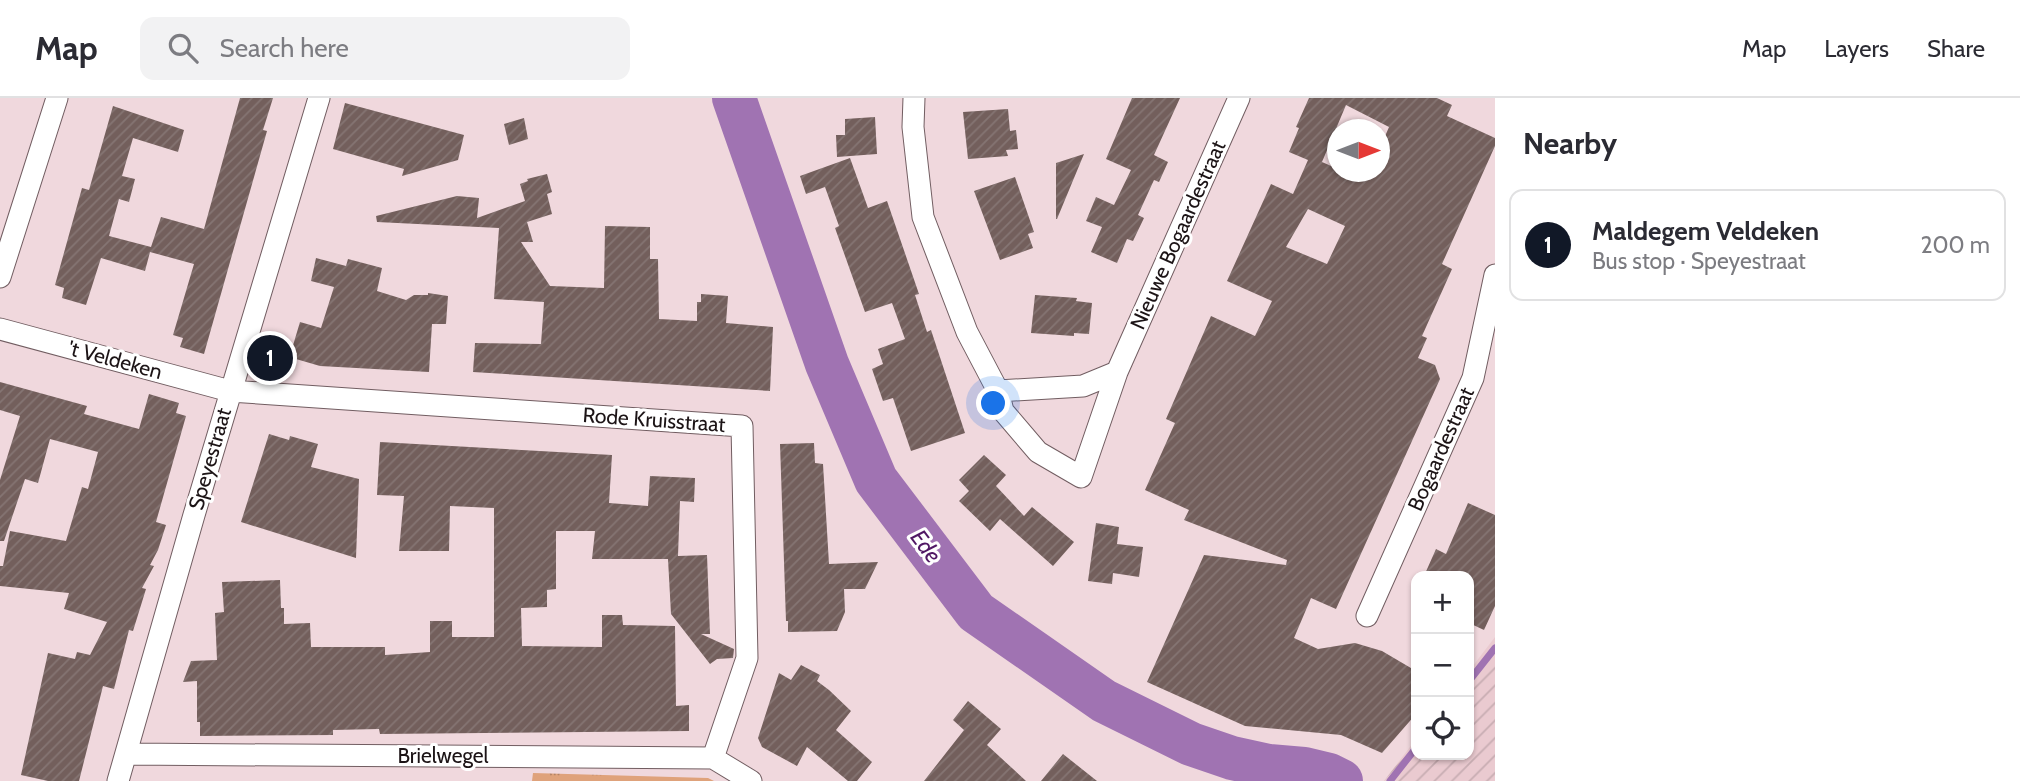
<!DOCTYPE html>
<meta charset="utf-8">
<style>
body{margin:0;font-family:Cabin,sans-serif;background:#f2f2f3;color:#2b2b33}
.controls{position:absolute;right:21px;bottom:21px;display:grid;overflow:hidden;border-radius:14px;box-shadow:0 2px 5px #0004}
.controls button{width:63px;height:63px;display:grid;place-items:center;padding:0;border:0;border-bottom:2px solid #e1e1e2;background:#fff;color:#2b2b33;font:35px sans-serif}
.compass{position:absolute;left:1327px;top:21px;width:63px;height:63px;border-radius:50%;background:#fff;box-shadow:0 2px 5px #0004;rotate:90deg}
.you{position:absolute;left:994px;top:306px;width:24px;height:24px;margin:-18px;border:5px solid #fff;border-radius:50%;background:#1a73e8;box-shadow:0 0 0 10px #1a73e833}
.badge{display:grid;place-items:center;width:46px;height:46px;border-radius:50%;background:#111827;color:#fff;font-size:23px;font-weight:700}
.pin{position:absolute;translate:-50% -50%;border:4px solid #fff;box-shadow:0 2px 7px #0006}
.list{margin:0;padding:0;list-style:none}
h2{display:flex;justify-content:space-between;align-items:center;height:91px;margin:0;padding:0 28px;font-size:30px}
h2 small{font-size:23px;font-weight:400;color:#7c7c81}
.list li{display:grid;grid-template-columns:46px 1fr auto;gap:21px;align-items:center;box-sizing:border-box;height:112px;margin:0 14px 14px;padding:0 14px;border:2px solid #e1e1e2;border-radius:14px}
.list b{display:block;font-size:26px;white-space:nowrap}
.list p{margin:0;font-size:23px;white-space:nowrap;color:#7c7c81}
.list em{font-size:23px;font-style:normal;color:#7c7c81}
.icon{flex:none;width:38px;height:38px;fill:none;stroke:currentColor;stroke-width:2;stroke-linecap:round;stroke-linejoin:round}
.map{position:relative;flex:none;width:1495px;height:683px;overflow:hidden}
header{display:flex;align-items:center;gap:42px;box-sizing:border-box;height:98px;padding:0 35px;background:#fff;border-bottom:2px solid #e1e1e2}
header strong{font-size:33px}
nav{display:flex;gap:38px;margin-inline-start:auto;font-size:24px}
.search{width:490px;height:63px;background:#f2f2f3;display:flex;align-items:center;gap:18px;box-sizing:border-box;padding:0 24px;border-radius:14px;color:#7c7c81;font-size:26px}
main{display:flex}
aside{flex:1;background:#fff}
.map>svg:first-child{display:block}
.industrial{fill:url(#industrial-furrows)}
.grass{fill:url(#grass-tufts)}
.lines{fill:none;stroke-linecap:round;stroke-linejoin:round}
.stream{stroke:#a073b2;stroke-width:7}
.river{stroke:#a073b2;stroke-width:44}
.building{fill:url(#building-hatch);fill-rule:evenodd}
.minor-casing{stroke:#715d61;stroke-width:23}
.minor{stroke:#fff;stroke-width:21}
.labels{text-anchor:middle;stroke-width:6;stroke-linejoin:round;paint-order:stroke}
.street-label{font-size:21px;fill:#1c1416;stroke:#fff}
.water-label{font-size:23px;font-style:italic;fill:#501764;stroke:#fff}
</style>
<header>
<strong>Map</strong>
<div class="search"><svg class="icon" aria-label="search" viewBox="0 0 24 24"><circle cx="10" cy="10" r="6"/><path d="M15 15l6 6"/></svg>Search here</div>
<nav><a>Map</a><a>Layers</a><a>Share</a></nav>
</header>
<main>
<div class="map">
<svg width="1495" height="683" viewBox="0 0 1495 683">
<defs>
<pattern id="industrial-furrows" width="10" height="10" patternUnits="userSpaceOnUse" patternTransform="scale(1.75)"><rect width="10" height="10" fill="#eacad0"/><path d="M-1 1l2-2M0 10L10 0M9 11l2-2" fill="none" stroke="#c8adb2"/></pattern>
<pattern id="grass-tufts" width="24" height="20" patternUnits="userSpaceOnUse" patternTransform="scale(1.75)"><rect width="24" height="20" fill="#dfa27b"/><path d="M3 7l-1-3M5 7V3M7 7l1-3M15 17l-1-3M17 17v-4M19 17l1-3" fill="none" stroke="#b48364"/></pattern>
<pattern id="building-hatch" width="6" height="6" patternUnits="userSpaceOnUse" patternTransform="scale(1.75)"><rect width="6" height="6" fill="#735f5c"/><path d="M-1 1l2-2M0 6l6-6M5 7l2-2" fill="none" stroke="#857573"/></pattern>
</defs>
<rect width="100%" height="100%" fill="#f0d8dd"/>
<path class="industrial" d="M1495,539V683H1384L1416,641V657H1469V573Z"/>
<path class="grass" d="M533,675L708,680L714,683H532Z"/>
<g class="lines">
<path class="stream" d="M1469,583L1495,550
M1390,683L1416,650"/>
<path class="river" d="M734,0L827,266L876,382L976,514L1104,603L1191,646L1232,660L1269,668L1304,671L1329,677L1341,683"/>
</g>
<path class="building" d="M240,0H273L263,32L267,33L204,256L180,249L183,240L173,237L194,166L150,154L145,173L101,160L86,207L62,200L64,190L55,187L82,90L89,92L113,8L184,32L178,54L133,40L122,78L135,81L129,104L119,101L109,138L151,149L161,119L204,131Z
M1132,0H1180L1154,57L1168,64L1159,84L1154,82L1138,117L1144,120L1133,143L1127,141L1117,165L1091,154L1102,129L1086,123L1096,99L1114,107L1131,72L1106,61Z
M1309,0H1437L1452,7L1447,18L1495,40V48L1442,166L1452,171L1422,238L1427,240L1418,260L1435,267L1440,281L1336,511L1311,500L1294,540L1318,551L1355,545L1382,553L1416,573V616L1382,655L1341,637L1245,628L1147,584L1204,457L1286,467L1287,462L1184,422L1189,412L1145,392L1175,325L1166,321L1211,218L1255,238L1272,203L1227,183L1271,86L1293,96L1308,62L1289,54L1299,30L1296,29ZM1346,7L1389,29L1380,50V74H1369L1365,82L1344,74H1338V71L1322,64ZM1308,111L1345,128L1327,166L1286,149Z
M345,5L464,37L458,62L402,78L404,71L333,51Z
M1008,11L1010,33L1016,32L1018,51L1006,52L1008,58L968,61L963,14Z
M875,19L877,56L837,59L836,37H845V21Z
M524,20L528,41L509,47L504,26Z
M1084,56L1057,121H1056V65Z
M850,60L868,110L887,103L919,196L915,197L927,234L931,232L965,335L911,353L893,300L883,303L872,271L883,266L878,251L905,241L892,205L865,214L835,130L839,128L825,89L806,96L800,78Z
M547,76L552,94L547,96L552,116L527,124L533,144H521L550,188L604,190L605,128L650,129V161H658L659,221L697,223V204H701V196L728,198L726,225L773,229L770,293L473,274L475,245L541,246L544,204L494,201L499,130L377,124L376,118L457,98L479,100L477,120L525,103L520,86L528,83L527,81Z
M1015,79L1034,134L1028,136L1033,150L1000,162L974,93Z
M316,160L346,168L348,161L382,170L377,193L406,202L414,197H428V195L448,198L446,226H432L429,274L320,268L296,261L297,255L291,254L300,224L321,230L334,189L311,183Z
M1035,197L1077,200L1076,203L1092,205L1089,236L1074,235V238L1031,235Z
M0,284L87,308L84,316L139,331L149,296L179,305L176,315L186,318L156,424L166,427L158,452L150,467L154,468L142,490L146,491L133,533L129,532L114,591L103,588L79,683H48L21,677L48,555L75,561L77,554L90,557L107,524L64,511L69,495L0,488V468H3L10,433L66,443L82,389L88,391L98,354L50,341L38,385L25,381L4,443H0V382L20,318L0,312Z
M269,336L289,342L290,338L318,346L311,369L359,381L356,460L241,424Z
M380,344L612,357L609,405L648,408L650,378L695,380L694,404L680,403L678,458L707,457L710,536H701L734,551L733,560L717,561L710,566L671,516L668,461H592L595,433H556V491L547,492V509L521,510L522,548L602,549V517H622L623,527L675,528L676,608L689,607V633L380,636L379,631L333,632V637L200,638V624H197V583L183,584L191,563L217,562L215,515L224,514L222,484L280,482L281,510H284V526L310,525L311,549H385V557L430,554V523H452V539H494V410L450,408L449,453H399L404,398L377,397Z
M814,345L815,365L823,366L829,466L878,464L865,491H844L845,514L837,533L788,534V523H786L780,346Z
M984,357L1006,377L996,388L1024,418L1032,409L1074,444L1053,468L1000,421L990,433L959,403L969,393L959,382Z
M1468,405L1495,417V508L1484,532L1469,525V478H1424L1436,451L1446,456Z
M1096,425L1119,429L1117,446L1143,449L1139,479L1113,475L1112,486L1088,483Z
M801,567L820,577L817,583L829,592L851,613L836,632L872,664L857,683H848L807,649L797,668L762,649L758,640L779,575L791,582Z
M968,603L1001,631L987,647L1026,683H924L964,632L953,622Z
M1063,656L1097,683H1041Z"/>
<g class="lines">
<defs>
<path id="minor" d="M914,0L913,29L923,119L967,234L998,293L1083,288L1117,274L1239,0
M0,179L57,0
M0,231L230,293L742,328L747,560L713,660
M998,293L1003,313L1038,354L1081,379L1117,274
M1367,518L1473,280L1495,177
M127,656L713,660L751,683
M118,683L194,417L319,0"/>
</defs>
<use href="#minor" class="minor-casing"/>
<use href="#minor" class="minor"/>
</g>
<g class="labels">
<g class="street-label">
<text transform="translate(1178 137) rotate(-66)" y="7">Nieuwe Bogaardestraat</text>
<text transform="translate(115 262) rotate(15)" y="7">'t Veldeken</text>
<text transform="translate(654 322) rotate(4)" y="7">Rode Kruisstraat</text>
<text transform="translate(1441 351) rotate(-66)" y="7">Bogaardestraat</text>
<text transform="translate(210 361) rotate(-74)" y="7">Speyestraat</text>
<text x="443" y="665">Brielwegel</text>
</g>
<g class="water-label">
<text transform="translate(926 448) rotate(53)" y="8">Ede</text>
</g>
</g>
</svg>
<div class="controls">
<button>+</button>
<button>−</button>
<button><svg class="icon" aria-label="locate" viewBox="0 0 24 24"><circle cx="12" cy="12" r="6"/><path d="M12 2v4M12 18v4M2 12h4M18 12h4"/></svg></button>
</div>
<svg class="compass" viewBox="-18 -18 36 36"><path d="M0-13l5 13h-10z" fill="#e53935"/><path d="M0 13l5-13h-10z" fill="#7c7c81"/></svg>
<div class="you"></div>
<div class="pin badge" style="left:270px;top:260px">1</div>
</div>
<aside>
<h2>Nearby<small></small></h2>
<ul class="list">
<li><span class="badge">1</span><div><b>Maldegem Veldeken</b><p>Bus stop · Speyestraat</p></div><em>200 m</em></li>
</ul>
</aside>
</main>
